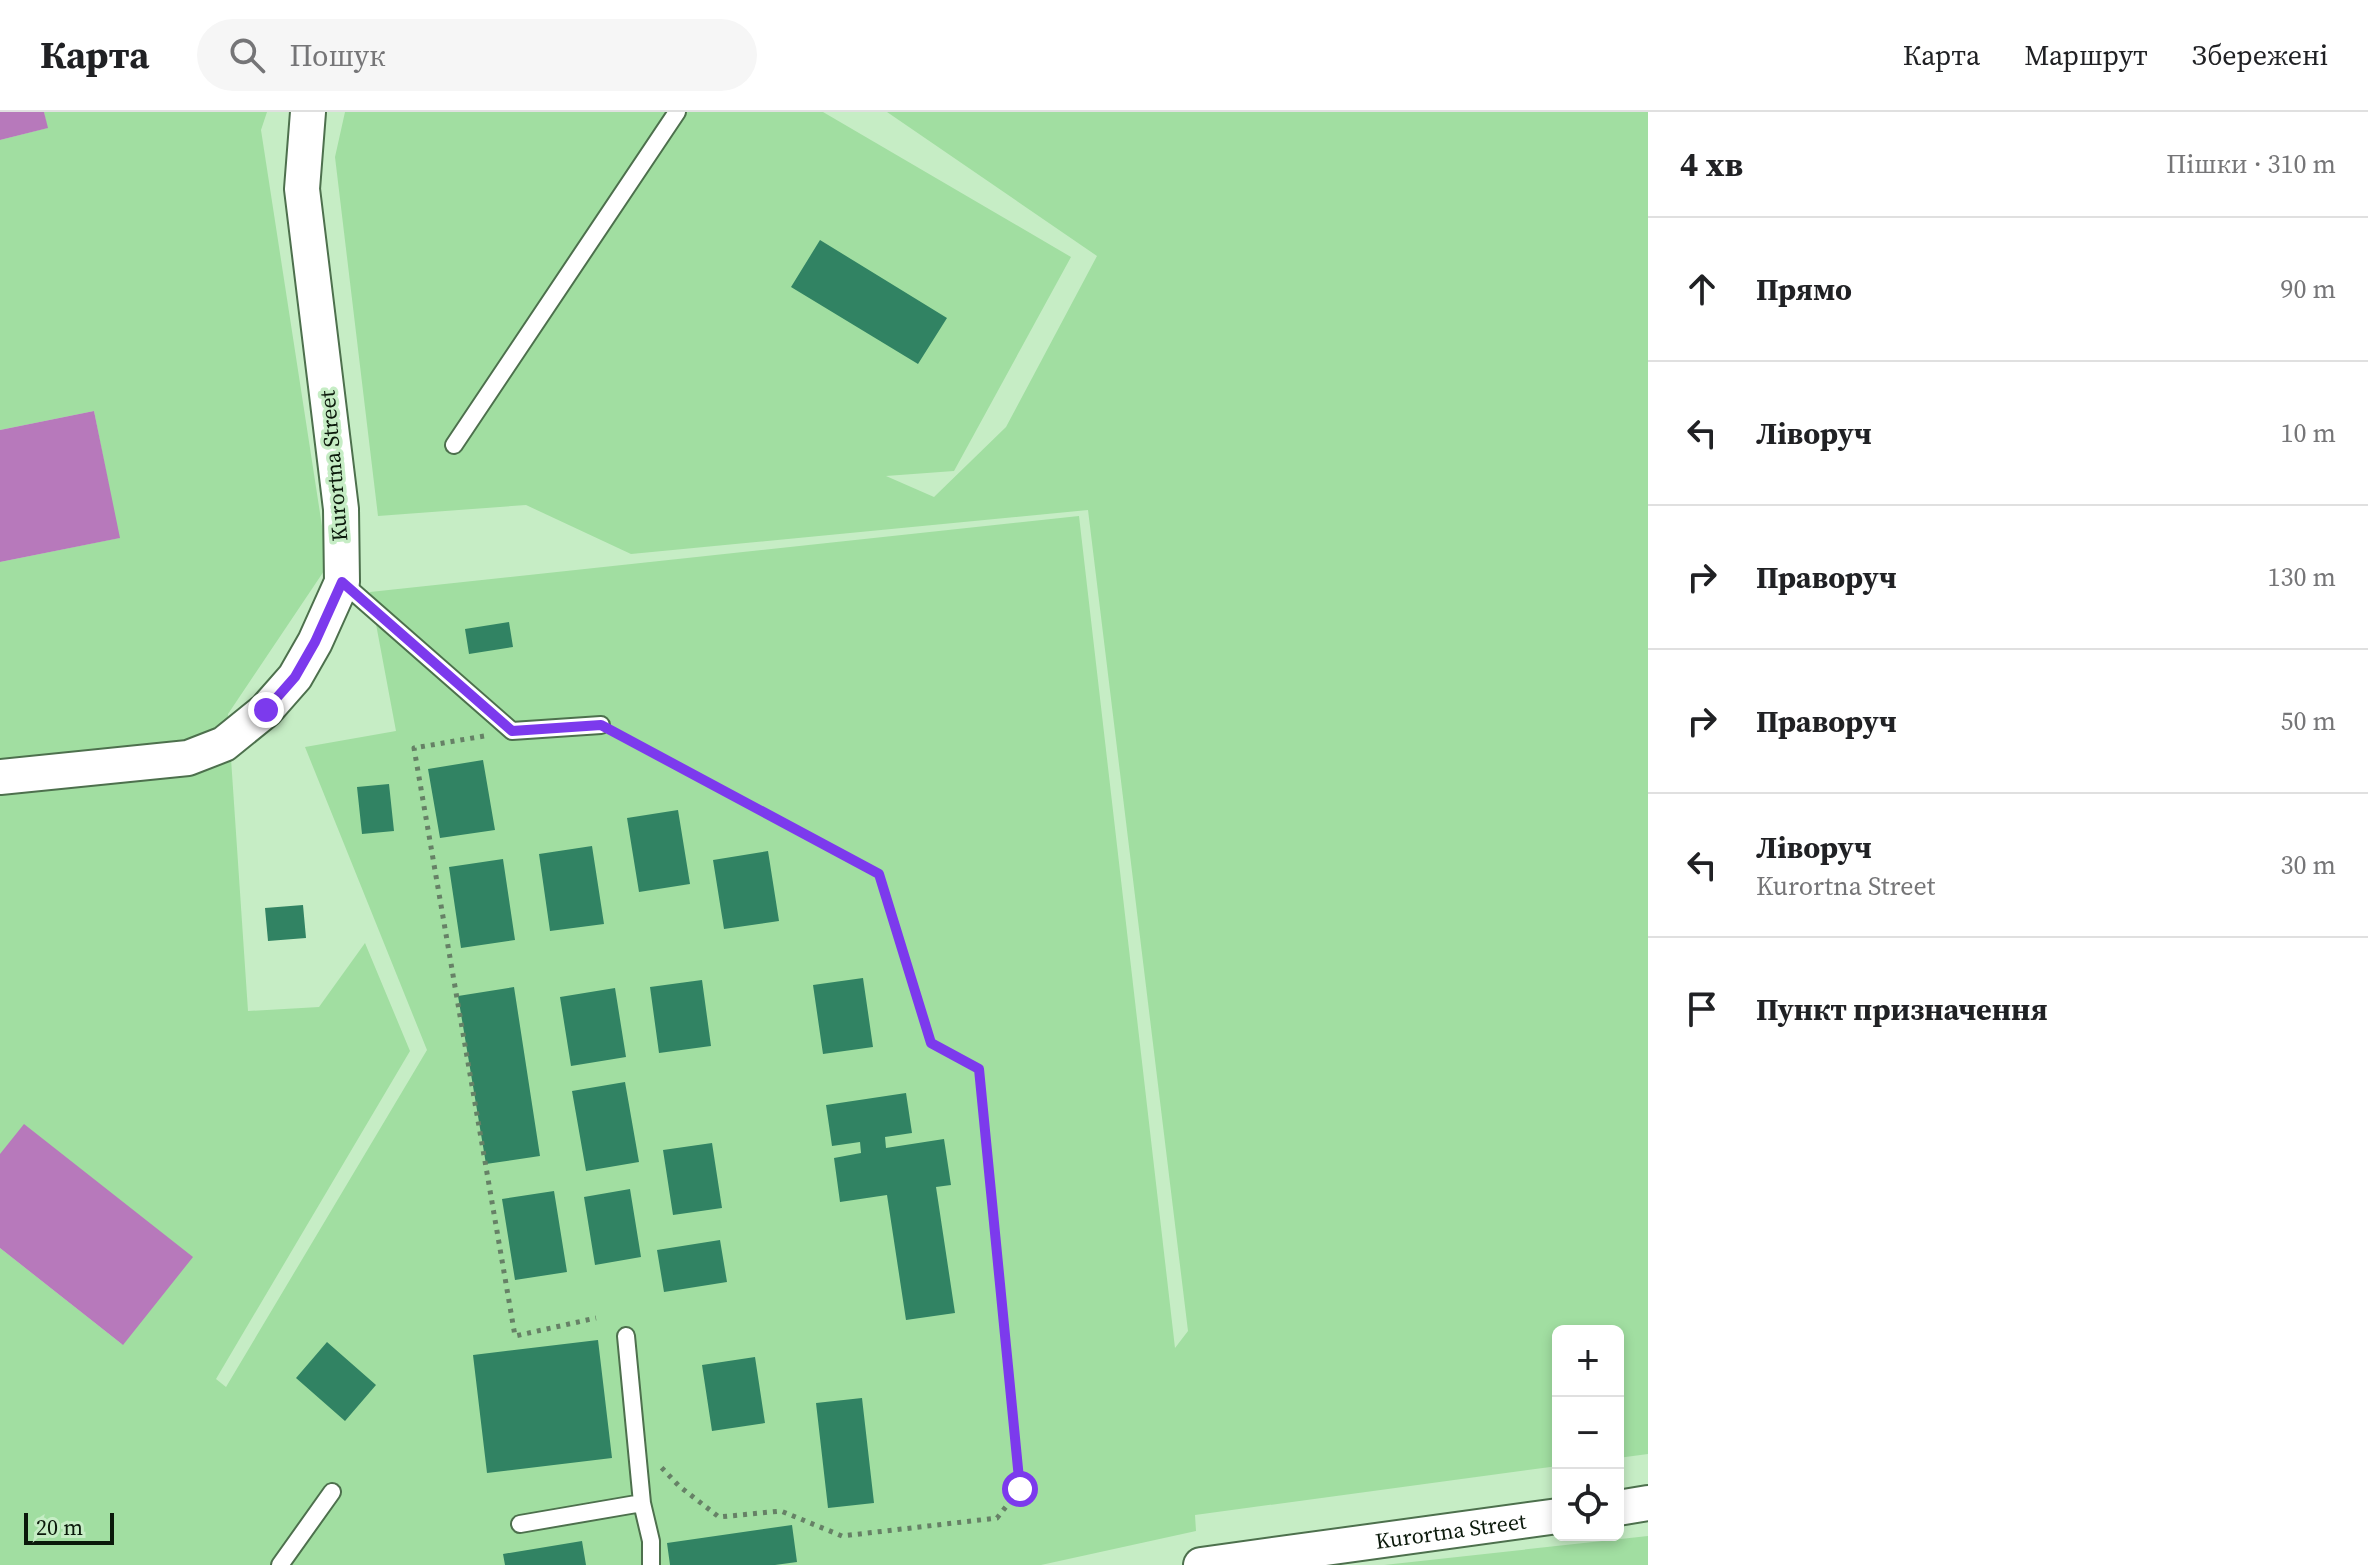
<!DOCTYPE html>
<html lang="uk">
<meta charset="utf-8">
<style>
body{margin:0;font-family:"Source Serif 4",serif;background:#f6f6f6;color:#202124}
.controls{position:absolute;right:24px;bottom:24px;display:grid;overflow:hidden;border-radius:12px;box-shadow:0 4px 12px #0003}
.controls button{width:72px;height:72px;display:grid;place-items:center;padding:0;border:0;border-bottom:2px solid #e0e0e0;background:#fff;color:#202124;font:40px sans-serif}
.scale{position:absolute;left:24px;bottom:20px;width:90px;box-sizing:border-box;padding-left:8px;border:4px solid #0b190b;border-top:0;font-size:22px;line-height:28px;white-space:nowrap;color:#0b190b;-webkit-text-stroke:6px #c6edc5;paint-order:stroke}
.stop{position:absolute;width:24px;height:24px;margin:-18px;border:6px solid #7c3aed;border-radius:50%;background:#fff}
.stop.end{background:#7c3aed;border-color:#fff;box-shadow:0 2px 8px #0008}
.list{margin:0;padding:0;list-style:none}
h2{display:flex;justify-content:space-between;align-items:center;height:104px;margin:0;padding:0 32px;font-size:34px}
h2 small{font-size:26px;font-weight:400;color:#757577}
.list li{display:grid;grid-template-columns:52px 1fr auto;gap:24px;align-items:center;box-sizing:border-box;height:144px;padding:0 32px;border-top:2px solid #e0e0e0}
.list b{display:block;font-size:30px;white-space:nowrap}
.list p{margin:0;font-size:26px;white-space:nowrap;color:#757577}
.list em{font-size:26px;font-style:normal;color:#757577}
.icon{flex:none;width:44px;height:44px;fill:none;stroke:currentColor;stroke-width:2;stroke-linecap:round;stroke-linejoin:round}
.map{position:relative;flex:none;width:1648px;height:1453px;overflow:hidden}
header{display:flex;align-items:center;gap:48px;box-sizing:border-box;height:112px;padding:0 40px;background:#fff;border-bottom:2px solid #e0e0e0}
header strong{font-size:38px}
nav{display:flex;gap:44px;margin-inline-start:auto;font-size:28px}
.search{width:560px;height:72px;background:#f6f6f6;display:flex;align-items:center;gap:20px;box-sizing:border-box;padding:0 28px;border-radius:44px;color:#757577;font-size:30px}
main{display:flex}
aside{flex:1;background:#fff}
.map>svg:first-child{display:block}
.green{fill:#a1dea1}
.water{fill:#b779bb}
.building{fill:#318363}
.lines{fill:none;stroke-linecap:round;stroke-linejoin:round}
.lane-casing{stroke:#4d704d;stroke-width:20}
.street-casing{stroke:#4d704d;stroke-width:38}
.path{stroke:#668166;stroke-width:5;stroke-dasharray:4 6;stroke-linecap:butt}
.lane{stroke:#fff;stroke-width:16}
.street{stroke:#fff;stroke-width:34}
.route{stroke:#7c3aed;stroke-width:10}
.labels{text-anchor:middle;stroke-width:7;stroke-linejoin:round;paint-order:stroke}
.street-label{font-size:22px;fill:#0b190b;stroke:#c6edc5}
</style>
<header>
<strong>Карта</strong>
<div class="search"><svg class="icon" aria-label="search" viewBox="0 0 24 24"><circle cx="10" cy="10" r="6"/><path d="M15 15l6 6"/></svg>Пошук</div>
<nav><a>Карта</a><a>Маршрут</a><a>Збережені</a></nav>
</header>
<main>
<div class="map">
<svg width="1648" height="1453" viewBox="0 0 1648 1453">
<rect width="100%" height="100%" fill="#c6edc5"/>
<path class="green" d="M44,0H267L261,18L328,453L228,602L248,899L319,895L365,831L410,939L216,1267L226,1275L427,938L305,635L396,619L370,480L1079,404L1175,1236L1188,1219L1088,398L631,442L526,393L378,404L335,45L345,0H823L1071,145L954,359L886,364L934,385L1006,315L1097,144L887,0H1648V1342L1618,1346V1219H1558V1354L1195,1403L1196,1419L1041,1453H0V1136L123,1233L0,1042V450L119,426L94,299L0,318V28L47,16Z
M1648,1424V1453H1384Z"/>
<path class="water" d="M0,0H44L48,16L0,28Z
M94,299L120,426L0,450V318Z
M24,1012L193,1145L123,1233L0,1136V1042Z"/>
<path class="building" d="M820,128L947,206L918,252L791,175Z
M509,510L513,535L469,542L465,517Z
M483,648L495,718L440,726L428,657Z
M389,672L394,719L362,722L357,675Z
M678,698L690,772L639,780L627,706Z
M592,734L604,812L550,819L539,742Z
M768,739L779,809L724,817L713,748Z
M503,747L515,828L461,836L449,755Z
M303,793L306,826L268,829L265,796Z
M863,866L873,935L823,942L813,873Z
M702,868L711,934L659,941L650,875Z
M514,875L540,1044L486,1052L458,884Z
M615,876L626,945L571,954L560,885Z
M625,970L639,1050L586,1059L572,979Z
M906,981L912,1021L885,1025L886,1036L944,1027L951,1073L936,1075L955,1201L906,1208L887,1083L840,1090L834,1046L861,1041L860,1030L832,1034L826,993Z
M712,1031L722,1096L673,1103L663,1038Z
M630,1077L641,1145L595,1153L584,1085Z
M554,1079L567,1160L515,1168L502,1087Z
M720,1128L727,1170L664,1180L657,1138Z
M598,1228L612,1346L487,1361L473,1243Z
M327,1230L376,1273L345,1309L296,1266Z
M755,1245L765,1311L712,1319L702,1253Z
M862,1286L874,1391L828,1396L816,1291Z
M792,1413L797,1450L775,1453H670L667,1431Z
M582,1429L586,1453H505L503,1442Z"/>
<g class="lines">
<defs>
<path id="lane" d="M454,333L677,0
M342,470L512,619L601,613
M626,1224L642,1391L651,1429V1453
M520,1412L642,1391
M280,1453L332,1380"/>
<g id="street">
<path d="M0,665L188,646L224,632L266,598L295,565L315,530L342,470L341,397L302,77L308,0"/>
<path d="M1618,1396L1648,1391"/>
<path id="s1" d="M1201,1453L1558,1404"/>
</g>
</defs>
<use href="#lane" class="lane-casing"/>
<use href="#street" class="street-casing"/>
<path class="path" d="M484,624L414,636L515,1224L596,1206
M620,624L879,762L931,931L979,957L1020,1377L997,1406L842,1424L781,1399L719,1405L679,1374L660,1354"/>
<use href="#lane" class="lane"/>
<use href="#street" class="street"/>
</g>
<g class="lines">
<path class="route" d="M266,598L295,565L315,530L342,470L512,619L601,613L879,762L931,931L979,957L1020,1377"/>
</g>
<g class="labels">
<g class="street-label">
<text transform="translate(333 354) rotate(-95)" y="8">Kurortna Street</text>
<text dy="8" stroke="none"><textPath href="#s1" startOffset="252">Kurortna Street</textPath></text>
</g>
</g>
</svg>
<div class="controls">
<button>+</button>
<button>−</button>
<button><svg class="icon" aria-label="locate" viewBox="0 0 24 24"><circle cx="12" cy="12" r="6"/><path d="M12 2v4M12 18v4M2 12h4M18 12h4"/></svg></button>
</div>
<div class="scale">20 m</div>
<div class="stop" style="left:1020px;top:1377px"></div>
<div class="stop end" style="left:266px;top:598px"></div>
</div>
<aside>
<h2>4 хв<small>Пішки · 310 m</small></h2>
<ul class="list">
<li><svg class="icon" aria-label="ahead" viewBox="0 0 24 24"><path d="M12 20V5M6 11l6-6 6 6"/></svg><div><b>Прямо</b></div><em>90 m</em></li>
<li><svg class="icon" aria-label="left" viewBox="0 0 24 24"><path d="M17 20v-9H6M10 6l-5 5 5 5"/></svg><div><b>Ліворуч</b></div><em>10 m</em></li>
<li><svg class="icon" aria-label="right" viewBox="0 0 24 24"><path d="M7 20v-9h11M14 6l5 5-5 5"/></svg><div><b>Праворуч</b></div><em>130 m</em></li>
<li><svg class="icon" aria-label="right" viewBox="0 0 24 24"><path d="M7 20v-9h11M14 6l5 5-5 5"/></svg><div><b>Праворуч</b></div><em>50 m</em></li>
<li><svg class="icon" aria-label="left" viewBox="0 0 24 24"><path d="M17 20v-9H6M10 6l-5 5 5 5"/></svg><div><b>Ліворуч</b><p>Kurortna Street</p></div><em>30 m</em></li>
<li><svg class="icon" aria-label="arrive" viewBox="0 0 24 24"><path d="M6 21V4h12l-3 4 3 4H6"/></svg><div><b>Пункт призначення</b></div></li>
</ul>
</aside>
</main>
